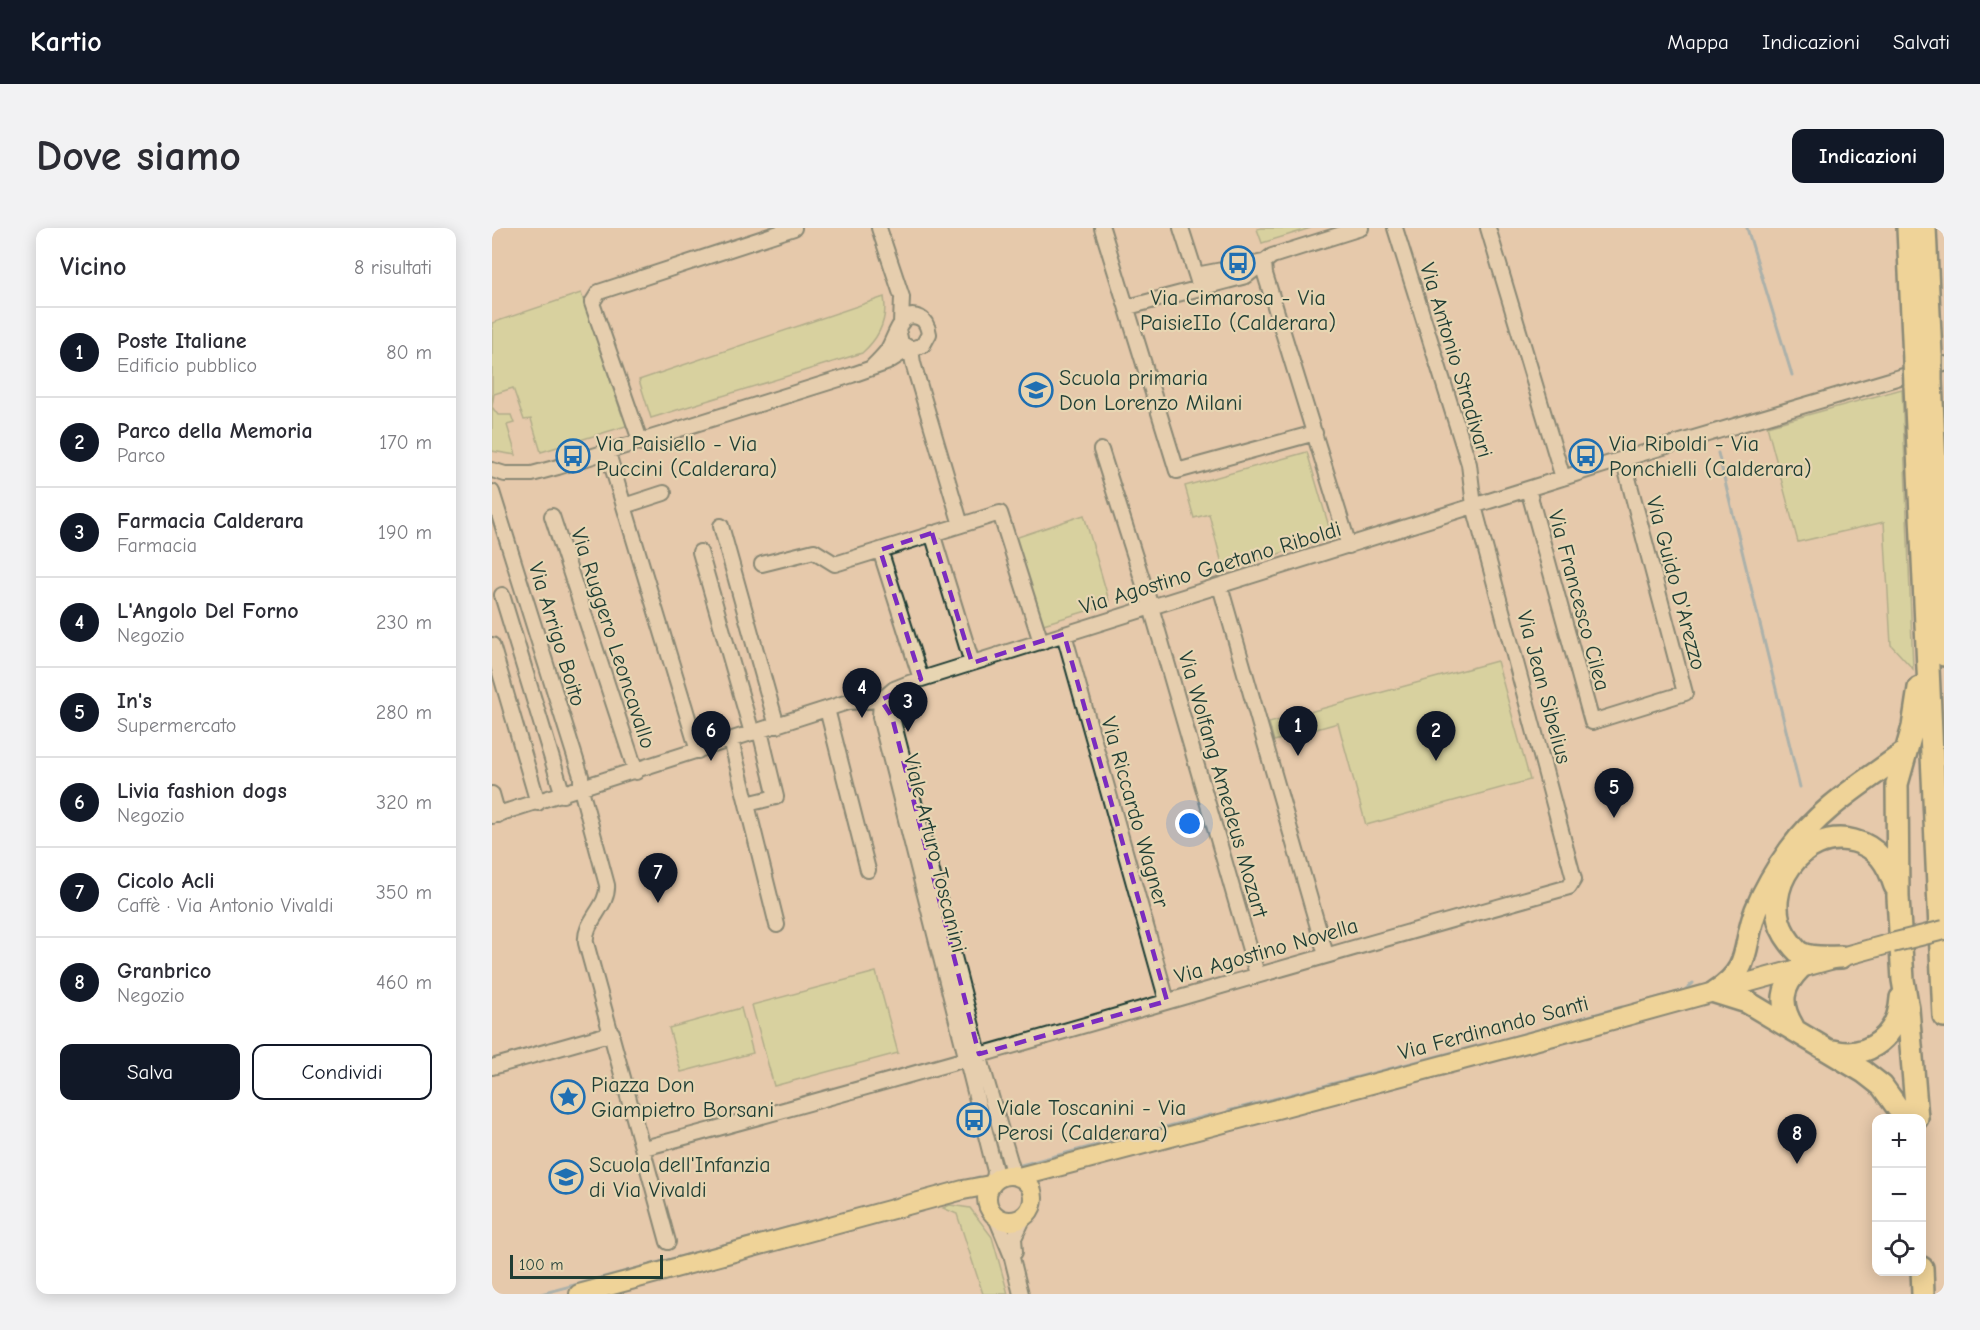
<!DOCTYPE html>
<html lang="it">
<meta charset="utf-8">
<style>
body{margin:0;font-family:"Comic Neue",sans-serif;background:#f2f2f3;color:#2b2b33}
.controls{position:absolute;right:18px;bottom:18px;display:grid;overflow:hidden;border-radius:12px;box-shadow:0 3px 15px #0003}
.controls button{width:54px;height:54px;display:grid;place-items:center;padding:0;border:0;border-bottom:2px solid #e1e1e2;background:#fff;color:#2b2b33;font:30px sans-serif}
.scale{position:absolute;left:18px;bottom:15px;width:153px;box-sizing:border-box;padding-left:6px;border:3px solid #1f3d34;border-top:0;font-size:16px;line-height:21px;white-space:nowrap;color:#1f3d34;-webkit-text-stroke:4px #e7d5b2;paint-order:stroke}
.you{position:absolute;left:698px;top:596px;width:21px;height:21px;margin:-15px;border:4px solid #fff;border-radius:50%;background:#1a73e8;box-shadow:0 0 0 9px #1a73e833}
.badge{display:grid;place-items:center;width:39px;height:39px;border-radius:50%;background:#111827;color:#fff;font-size:20px;font-weight:700}
.pin{position:absolute;translate:-50% -50px;filter:drop-shadow(0 2px 3px #0008)}
.pin::after{content:'';position:absolute;top:32px;width:21px;height:18px;background:inherit;clip-path:polygon(0 0,100% 0,50% 100%)}
.list{margin:0;padding:0;list-style:none}
h2{display:flex;justify-content:space-between;align-items:center;height:78px;margin:0;padding:0 24px;font-size:26px}
h2 small{font-size:20px;font-weight:400;color:#7c7c81}
.list li{display:grid;grid-template-columns:39px 1fr auto;gap:18px;align-items:center;box-sizing:border-box;height:90px;padding:0 24px;border-top:2px solid #e1e1e2}
.list b{display:block;font-size:22px;white-space:nowrap}
.list p{margin:0;font-size:20px;white-space:nowrap;color:#7c7c81}
.list em{font-size:20px;font-style:normal;color:#7c7c81}
.actions{display:flex;gap:12px;padding:18px 24px}
.actions a{flex:1;padding:14px 0;border:2px solid #111827;border-radius:12px;text-align:center;font-size:21px;color:#111827}
.actions .main{background:#111827;color:#fff}
.icon{flex:none;width:33px;height:33px;fill:none;stroke:currentColor;stroke-width:2;stroke-linecap:round;stroke-linejoin:round}
.map{position:relative;flex:none;width:1452px;height:1066px;overflow:hidden;border-radius:12px}
header{display:flex;align-items:center;gap:36px;box-sizing:border-box;height:84px;padding:0 30px;background:#111827;color:#fff}
header strong{font-size:28px}
nav{display:flex;gap:33px;margin-inline-start:auto;font-size:21px}
.intro{display:flex;align-items:center;justify-content:space-between;box-sizing:border-box;height:144px;padding:0 36px}
h1{margin:0;font-size:42px}
.button{padding:15px 27px;border-radius:12px;background:#111827;color:#fff;font-size:21px;font-weight:700}
main{display:flex;gap:36px;padding:0 36px}
aside{flex:1;background:#fff;border-radius:12px;box-shadow:0 3px 15px #0003}
.map>svg:first-child{display:block}
.green{fill:#c8dc91;stroke:#748c62;stroke-width:1.5}
.lines{fill:none;stroke-linecap:round;stroke-linejoin:round}
.stream{stroke:#6695a8;stroke-width:3}
.minor-casing{stroke:#1f3d34;stroke-width:18}
.major-casing{stroke:#1f3d34;stroke-width:22}
.highway-casing{stroke:#1f3d34;stroke-width:26}
.minor{stroke:#e7d5b2;stroke-width:14}
.major{stroke:#fbe080;stroke-width:18}
.highway{stroke:#fbe080;stroke-width:21}
.major-bridge-casing{stroke:#1f3d34;stroke-width:22;stroke-linecap:butt}
.highway-bridge-casing{stroke:#1f3d34;stroke-width:26;stroke-linecap:butt}
.major-bridge{stroke:#fbe080;stroke-width:18}
.highway-bridge{stroke:#fbe080;stroke-width:21}
.marked{fill:none;stroke:#7b2cbf;stroke-width:4.5;stroke-dasharray:12 8;stroke-linejoin:round}
.labels{text-anchor:middle;stroke-width:4.5;stroke-linejoin:round;paint-order:stroke}
.poi-label{font-size:22px;fill:#1f3d34;stroke:#e7d5b2;text-anchor:start}
.street-label{font-size:22px;fill:#1f3d34;stroke:#e7d5b2}
</style>
<header>
<strong>Kartio</strong>
<nav><a>Mappa</a><a>Indicazioni</a><a>Salvati</a></nav>
</header>
<div class="intro"><h1>Dove siamo</h1><a class="button">Indicazioni</a></div>
<main>
<aside>
<h2>Vicino<small>8 risultati</small></h2>
<ul class="list">
<li><span class="badge">1</span><div><b>Poste Italiane</b><p>Edificio pubblico</p></div><em>80 m</em></li>
<li><span class="badge">2</span><div><b>Parco della Memoria</b><p>Parco</p></div><em>170 m</em></li>
<li><span class="badge">3</span><div><b>Farmacia Calderara</b><p>Farmacia</p></div><em>190 m</em></li>
<li><span class="badge">4</span><div><b>L'Angolo Del Forno</b><p>Negozio</p></div><em>230 m</em></li>
<li><span class="badge">5</span><div><b>In's</b><p>Supermercato</p></div><em>280 m</em></li>
<li><span class="badge">6</span><div><b>Livia fashion dogs</b><p>Negozio</p></div><em>320 m</em></li>
<li><span class="badge">7</span><div><b>Cicolo Acli</b><p>Caffè · Via Antonio Vivaldi</p></div><em>350 m</em></li>
<li><span class="badge">8</span><div><b>Granbrico</b><p>Negozio</p></div><em>460 m</em></li>
</ul>
<div class="actions"><a class="main">Salva</a><a>Condividi</a></div>
</aside>
<div class="map">
<svg width="1452" height="1066" viewBox="0 0 1452 1066">
<rect width="100%" height="100%" fill="#e6c9ab"/>
<filter id="ink" filterUnits="userSpaceOnUse"><feTurbulence type="fractalNoise" baseFrequency=".0167" numOctaves="2"/><feDisplacementMap in="SourceGraphic" scale="12" xChannelSelector="R" yChannelSelector="G"/><feConvolveMatrix kernelMatrix="1 2 1 2 8 2 1 2 1" color-interpolation-filters="sRGB"/></filter>
<g filter="url(#ink)">
<path class="green" d="M769,0H819L770,15L765,1Z
M89,65L130,187L133,186L137,197L49,224L39,191L32,192L21,160L2,166L0,179L6,187H19L22,195L15,197L24,227L0,223V95Z
M392,69C396,92 387,110 370,125L159,190L147,152Z
M1410,161L1421,441L1399,417L1392,294L1306,314L1275,198Z
M815,224L840,309L732,343L717,286L702,290L693,258Z
M592,287L618,376L548,397L523,310Z
M1005,433L1038,552L874,597L846,495L782,513L777,495Z
M384,744L406,825L282,858L260,777Z
M249,780L261,825L189,844L177,800Z
M458,977L478,980L500,1009L516,1066H491L465,986L451,980Z"/>
<g class="lines">
<path class="stream" d="M1255,0L1300,147
M1226,225L1308,559
M1143,776L1193,762L1201,755
M1009,812L1130,779
M736,883L992,816
M529,937L719,887
M474,953L487,949
M49,1066L317,994"/>
<defs>
<path id="minor" d="M387,0L410,69L409,95
M610,0L685,243L823,205
M689,0L707,56
M996,0L1071,250
M772,34L773,46L857,318
M704,47L772,34
M636,79L754,48L780,28L869,0
M419,121L421,135L469,297
M381,138C385,134 390,129 394,124C403,113 407,80 428,90C434,93 436,100 437,106L431,117L419,121L409,115L406,101
M149,215L100,75L107,64L302,0
M609,222L659,379L765,746
M116,225L206,523
M0,242L13,246H40L66,239L360,147L394,135L418,120
M1036,261L1100,494L1193,465L1131,231
M0,264L89,548V561L115,657C117,678 91,694 94,715L176,1014
M132,278L172,265
M60,288L144,544
M229,298L285,498
M440,305L480,435
M388,322L429,451
M208,324L260,505
M270,336L322,323L343,336L508,285L549,414
M728,358L834,727
M10,367L71,567
M572,406L675,773
M0,417L46,575
M389,472L388,489L503,943L502,953
M389,472L400,489L491,841L522,947
M335,481L376,642
M239,512L285,697
M0,566L6,587
M255,576L284,569L268,503
M0,588L356,474L389,472L402,461L417,455L1131,231L1452,136
M0,839L120,805
M152,920C461,838 768,745 1077,659L1082,651L982,278L977,236L903,0
M503,987L519,1026L529,1066
M523,1024L522,1010L532,989"/>
<path id="major" d="M495 970a23 23 0 1 1 46 0a23 23 0 1 1-46 0Z
M527,949L1080,803L1400,715
M87,1066L471,962L498,957"/>
<path id="highway" d="M1416,0L1422,132
M1433,0L1439,128
M1439,152L1452,427
M1423,157L1452,788
M1349,729C1336,729 1319,731 1308,725C1302,721 1297,713 1293,707C1266,663 1311,599 1362,613C1386,619 1396,636 1403,658
M1223,764C1261,740 1250,718 1264,682C1272,662 1285,640 1298,622C1328,580 1371,555 1412,525
M1223,764L1255,774L1372,844L1390,858L1413,890
M1301,799C1287,776 1289,759 1308,740
M1341,823C1377,832 1407,807 1409,770
M1425,890L1416,781L1411,752L1406,669L1405,556L1421,499L1427,460
M1430,1040L1431,1066"/>
</defs>
<use href="#minor" class="minor-casing"/>
<use href="#major" class="major-casing"/>
<use href="#highway" class="highway-casing"/>
<use href="#minor" class="minor"/>
<use href="#major" class="major"/>
<use href="#highway" class="highway"/>
<defs>
<path id="major-bridge" d="M1400,715L1452,702"/>
<path id="highway-bridge" d="M1439,128V152
M1422,132L1423,157"/>
</defs>
<use href="#major-bridge" class="major-bridge-casing"/>
<use href="#highway-bridge" class="highway-bridge-casing"/>
<use href="#major-bridge" class="major-bridge"/>
<use href="#highway-bridge" class="highway-bridge"/>
</g>
</g>
<path d="M0 0H1452V1066H0ZM440,305L480,435L572,406L675,773L487,826L400,489L389,472L429,451L388,322Z" fill="#e6c9ab" fill-opacity=".55" fill-rule="evenodd"/>
<path class="marked" d="M440,305L480,435L572,406L675,773L487,826L400,489L389,472L429,451L388,322Z"/>
<defs>
<symbol id="bus-ring" viewBox="-11 -11 22 22"><circle r="9.5" fill="#e7d5b2" stroke="#1f6fb2" stroke-width="1.5"/><path d="M-5-6H5V4H4V6H2V4H-2V6H-4V4H-5ZM-3.5-4V0h7V-4ZM-3.5 1.2v1.5H-2V1.2ZM2 1.2v1.5H3.5V1.2Z" fill="#1f6fb2"/></symbol>
<symbol id="school-ring" viewBox="-11 -11 22 22"><circle r="9.5" fill="#e7d5b2" stroke="#1f6fb2" stroke-width="1.5"/><path d="M0-5L7-2L0 1L-7-2ZM-4 1L0 2.5L4 1V4Q0 6-4 4Z" fill="#1f6fb2"/></symbol>
<symbol id="sight-ring" viewBox="-11 -11 22 22"><circle r="9.5" fill="#e7d5b2" stroke="#1f6fb2" stroke-width="1.5"/><path d="M0-6L1.8-2.2L6-1.7L2.9 1.2L3.7 5.4L0 3.3L-3.7 5.4L-2.9 1.2L-6-1.7L-1.8-2.2Z" fill="#1f6fb2"/></symbol>
</defs>
<g fill-rule="evenodd">
<use href="#bus-ring" x="727" y="16" width="38" height="38"/>
<use href="#school-ring" x="525" y="143" width="38" height="38"/>
<use href="#bus-ring" x="62" y="209" width="38" height="38"/>
<use href="#bus-ring" x="1075" y="209" width="38" height="38"/>
<use href="#sight-ring" x="57" y="850" width="38" height="38"/>
<use href="#bus-ring" x="463" y="873" width="38" height="38"/>
<use href="#school-ring" x="55" y="930" width="38" height="38"/>
</g>
<g class="labels">
<g class="poi-label">
<text x="746" y="77" text-anchor="middle">Via Cimarosa - Via<tspan x="746" dy="25">PaisieIIo (Calderara)</tspan></text>
<text x="567" y="157">Scuola primaria<tspan x="567" dy="25">Don Lorenzo Milani</tspan></text>
<text x="104" y="223">Via Paisiello - Via<tspan x="104" dy="25">Puccini (Calderara)</tspan></text>
<text x="1117" y="223">Via Riboldi - Via<tspan x="1117" dy="25">Ponchielli (Calderara)</tspan></text>
<text x="99" y="864">Piazza Don<tspan x="99" dy="25">Giampietro Borsani</tspan></text>
<text x="505" y="887">Viale Toscanini - Via<tspan x="505" dy="25">Perosi (Calderara)</tspan></text>
<text x="97" y="944">Scuola dell'Infanzia<tspan x="97" dy="25">di Via Vivaldi</tspan></text>
</g>
<g class="street-label">
<text transform="translate(965 132) rotate(73)" y="8">Via Antonio Stradivari</text>
<text transform="translate(718 339) rotate(-17)" y="8">Via Agostino Gaetano Riboldi</text>
<text transform="translate(1185 355) rotate(75)" y="8">Via Guido D'Arezzo</text>
<text transform="translate(1088 372) rotate(75)" y="8">Via Francesco Cilea</text>
<text transform="translate(66 406) rotate(73)" y="8">Via Arrigo Boito</text>
<text transform="translate(122 410) rotate(72)" y="8">Via Ruggero Leoncavallo</text>
<text transform="translate(1053 459) rotate(75)" y="8">Via Jean Sibelius</text>
<text transform="translate(732 556) rotate(74)" y="8">Via Wolfang Amedeus Mozart</text>
<text transform="translate(644 584) rotate(74)" y="8">Via Riccardo Wagner</text>
<text transform="translate(444 625) rotate(76)" y="8">Viale Arturo Toscanini</text>
<text transform="translate(774 722) rotate(-16)" y="8">Via Agostino Novella</text>
<text transform="translate(1001 799) rotate(-15)" y="8">Via Ferdinando Santi</text>
</g>
</g>
</svg>
<div class="controls">
<button>+</button>
<button>−</button>
<button><svg class="icon" aria-label="locate" viewBox="0 0 24 24"><circle cx="12" cy="12" r="6"/><path d="M12 2v4M12 18v4M2 12h4M18 12h4"/></svg></button>
</div>
<div class="scale">100 m</div>
<div class="you"></div>
<div class="pin badge" style="left:806px;top:528px">1</div>
<div class="pin badge" style="left:944px;top:533px">2</div>
<div class="pin badge" style="left:416px;top:504px">3</div>
<div class="pin badge" style="left:370px;top:490px">4</div>
<div class="pin badge" style="left:1122px;top:590px">5</div>
<div class="pin badge" style="left:219px;top:533px">6</div>
<div class="pin badge" style="left:166px;top:675px">7</div>
<div class="pin badge" style="left:1305px;top:936px">8</div>
</div>
</main>
